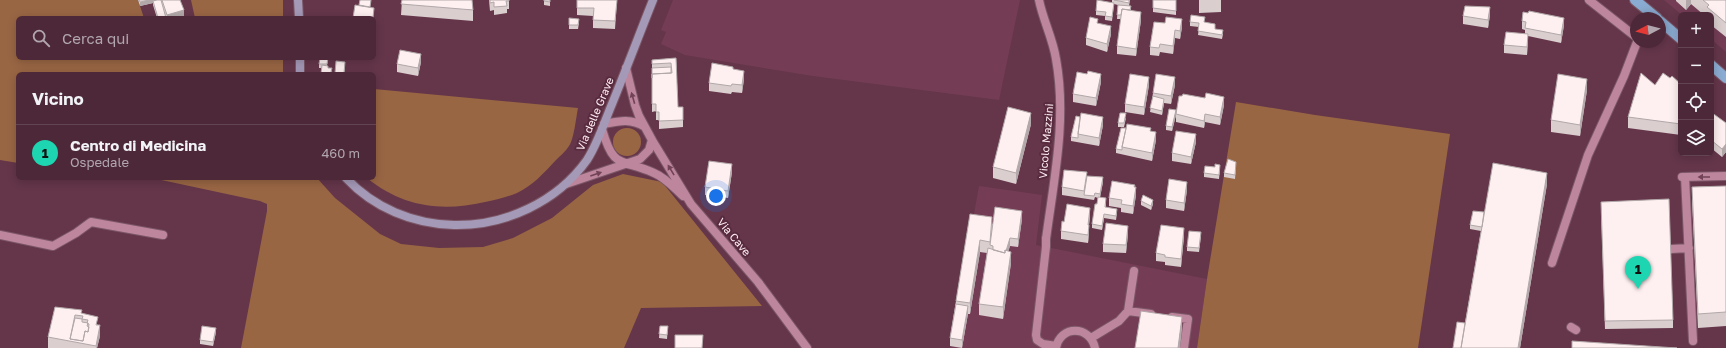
<!DOCTYPE html>
<html lang="it">
<meta charset="utf-8">
<style>
body{margin:0;font-family:"Golos Text",sans-serif;background:#533040;color:#f1f3f6}
.controls{position:absolute;right:12px;top:12px;display:grid;overflow:hidden;border-radius:6px;box-shadow:0 2px 10px #0003}
.controls button{width:36px;height:36px;display:grid;place-items:center;padding:0;border:0;border-bottom:1px solid #634453;background:#4c2838;color:#f1f3f6;font:20px sans-serif}
.compass{position:absolute;left:1630px;top:12px;width:36px;height:36px;border-radius:50%;background:#4c2838;box-shadow:0 2px 10px #0003;rotate:263deg}
.you{position:absolute;left:716px;top:196px;width:14px;height:14px;margin:-10px;border:3px solid #fff;border-radius:50%;background:#1a73e8;box-shadow:0 0 0 6px #1a73e833}
.badge{display:grid;place-items:center;width:26px;height:26px;border-radius:50%;background:#1ed5b1;color:#111;font-size:13px;font-weight:700}
.pin{position:absolute;translate:-50% -33px;filter:drop-shadow(0 1px 2px #0008)}
.pin::after{content:'';position:absolute;top:21px;width:14px;height:12px;background:inherit;clip-path:polygon(0 0,100% 0,50% 100%)}
.list{margin:0;padding:0;list-style:none}
h2{display:flex;justify-content:space-between;align-items:center;height:52px;margin:0;padding:0 16px;font-size:17px}
h2 small{font-size:13px;font-weight:400;color:#b2a6ae}
.list li{display:grid;grid-template-columns:26px 1fr auto;gap:12px;align-items:center;box-sizing:border-box;height:56px;padding:0 16px;border-top:1px solid #634453}
.list b{display:block;font-size:15px;white-space:nowrap}
.list p{margin:0;font-size:13px;white-space:nowrap;color:#b2a6ae}
.list em{font-size:13px;font-style:normal;color:#b2a6ae}
.icon{flex:none;width:22px;height:22px;fill:none;stroke:currentColor;stroke-width:2;stroke-linecap:round;stroke-linejoin:round}
.map{position:relative;flex:none;width:1726px;height:348px;overflow:hidden}
.search{position:absolute;background:#4c2838;box-shadow:0 2px 10px #0003;left:16px;top:16px;width:360px;height:44px;display:flex;align-items:center;gap:10px;box-sizing:border-box;padding:0 14px;border-radius:6px;color:#b2a6ae;font-size:15px}
.panel{position:absolute;background:#4c2838;box-shadow:0 2px 10px #0003;left:16px;top:72px;width:360px;height:108px;border-radius:6px}
.map>svg:first-child{display:block}
.built{fill:#743d55}
.green{fill:#964}
.lines{fill:none;stroke-linecap:round;stroke-linejoin:round}
.service-casing{stroke:#7b5666;stroke-width:10}
.pedestrian-casing{stroke:#7b5666;stroke-width:10}
.minor-casing{stroke:#7b5666;stroke-width:10}
.secondary-casing{stroke:#7b5666;stroke-width:10}
.primary-casing{stroke:#7b5666;stroke-width:12}
.service{stroke:#bd869c;stroke-width:8}
.pedestrian{stroke:#bd869c;stroke-width:8}
.minor{stroke:#bd869c;stroke-width:8}
.secondary{stroke:#a499b7;stroke-width:8}
.primary{stroke:#8bacd2;stroke-width:10}
.wall{fill:#dacecf}
.shaded-wall{fill:#b2a8a9}
.building{fill:#fef0f1;stroke:#b2a8a9;fill-rule:evenodd}
.oneway{fill:#724256}
.labels{text-anchor:middle;stroke-width:4;stroke-linejoin:round;paint-order:stroke}
.street-label{font-size:11px;fill:#feecf2;stroke:#592b3f}
</style>
<div class="map">
<svg width="1726" height="348" viewBox="0 0 1726 348">
<rect width="100%" height="100%" fill="#65364a"/>
<path class="built" d="M673,0H1020L999,100L813,76L685,55L661,44L666,32L661,30Z
M1664,0H1726V52L1711,39V15H1682Z
M979,186L1042,195L1036,245L1207,279L1197,348H950Z"/>
<path class="green" d="M0,0H138L144,18H18V58H283V74H18V163L0,160Z
M191,0H283V18H195Z
M374,89L578,108C576,118 574,139 569,146C566,151 560,156 556,160C545,172 532,186 517,193C507,197 495,200 485,202C441,212 403,207 367,178H374Z
M1236,102L1315,115L1450,134L1418,348H1197L1207,279Z
M613 142a14 14 0 1 1 28 0a14 14 0 1 1-28 0Z
M623,174L662,182L762,306L641,308L624,348H241L267,211V204L260,201L152,178H317L335,198L380,234L401,244L439,248L483,247L513,238L552,218L593,185Z"/>
<g class="lines">
<defs>
<path id="service" d="M1589,0L1636,37
M1682,177L1726,176
M0,235L53,246L76,233L91,222L163,235
M1046,239V247L1036,335L1037,340L1043,344L1056,346
M1552,263L1588,155L1624,76L1637,42
M1128,311L1151,314
M1172,317L1188,319L1184,348
M1571,327L1576,330
M1091,338L1119,321L1128,311L1134,271
M1056,348C1060,325 1090,325 1095,348"/>
<path id="pedestrian" d="M1685,177L1693,341
M1671,249L1689,248"/>
<path id="minor" d="M1039,0C1043,20 1053,39 1056,59C1067,119 1054,179 1046,239
M626,68L635,105L639,116L652,140L691,204L758,282L807,348
M604,124C619,121 631,118 645,127
M602,129C614,171 621,158 654,173C666,178 674,188 683,196
M566,184L640,159L649,150L652,140"/>
<path id="secondary" d="M298,0L299,18
M300,58V74
M346,178C374,208 413,224 454,225C505,226 557,202 587,160C598,143 604,123 612,104C626,70 639,35 653,0"/>
<path id="primary" d="M1635,0L1657,18
M1660,21L1681,39
M1711,65L1726,78"/>
</defs>
<use href="#service" class="service-casing"/>
<use href="#pedestrian" class="pedestrian-casing"/>
<use href="#minor" class="minor-casing"/>
<use href="#secondary" class="secondary-casing"/>
<use href="#primary" class="primary-casing"/>
<use href="#service" class="service"/>
<use href="#pedestrian" class="pedestrian"/>
<use href="#minor" class="minor"/>
<use href="#secondary" class="secondary"/>
<use href="#primary" class="primary"/>
</g>
<path class="wall" d="M138,0H154V1L157,0H180L184,18H157L153,5V3L140,6Z
M402,0L473,10V21L401,15Z
M489,0H509V9H507V13L494,15V10L490,11Z
M544,0H550V6L544,5Z
M617,0L615,29L593,28V16L577,15V8Z
M1112,0H1130L1129,6L1131,10L1141,20L1136,56L1117,54V46L1121,19H1117L1118,5L1114,4L1112,21L1105,20V16L1096,15V11L1112,2Z
M1153,0H1176V15L1153,12Z
M1199,0H1221V12L1199,13Z
M1676,0H1726V37L1711,25V15H1704L1691,4L1686,10L1676,1Z
M1490,15L1488,28L1463,24V16Z
M569,18L579,23L578,29H569Z
M1522,21L1564,25L1561,43L1528,36L1527,55L1504,53V45L1525,34V30L1522,29Z
M1154,22L1182,27L1180,39L1175,38L1173,54L1160,52L1159,56L1150,55V47Z
M1190,22H1205L1223,34L1222,39L1198,35L1199,27L1190,26Z
M1111,34L1107,52L1086,45V38Z
M328,58L327,66L328,68L332,72L335,73L345,66L344,74H321V68H319V64Z
M676,58L678,107L683,120V127L659,129V120H656V111L652,112V60Z
M421,62L418,76L397,72V64Z
M733,69L744,79L742,93L732,92L731,94L709,91V83Z
M1670,78L1681,84V135L1628,128V117L1655,85Z
M1101,82L1096,106L1073,102V94Z
M1149,85L1144,115L1125,112V104Z
M1175,85L1171,104L1164,103L1162,115L1150,112L1153,93Z
M1587,90L1580,136L1551,132V120Z
M1224,105L1220,125L1205,122L1204,128L1176,122V114Z
M1711,113L1726,123V152L1722,157L1711,148Z
M1176,115L1172,131L1166,130V126Z
M1076,116L1103,125L1099,146L1071,141V137Z
M1126,118L1124,127H1118V123Z
M1031,124L1016,184L993,178V167Z
M1151,131L1156,140L1152,161L1116,153V149Z
M1196,142L1191,164L1172,161V153Z
M1236,166L1235,179L1224,177V173Z
M1220,169L1219,179L1204,177V173Z
M732,172L728,198L705,195V187Z
M1087,176L1103,182L1100,197L1106,202V207L1117,213L1116,220L1104,218L1102,230L1092,228V224L1098,198L1095,197L1094,200L1062,195V187Z
M1547,184L1520,348H1453L1465,323L1481,231L1470,229V225L1484,212Z
M1726,186V326L1698,328L1692,201V187Z
M1135,187L1136,195L1133,214L1121,212V208L1109,206V198Z
M1187,190L1184,211L1166,208V200Z
M1141,201L1153,204L1151,210L1141,205Z
M1601,210L1673,320V328L1605,329Z
M970,214L992,224L1022,219L1018,247L1010,246L1008,251L1011,263L1003,319L979,315V304L987,253L980,252L970,314H968L962,348L950,346V338Z
M1090,216L1089,225V233L1088,243L1061,239V231L1064,222Z
M1128,234L1126,253L1103,252V244Z
M1184,236L1181,267L1165,265V262L1156,261V253Z
M1201,236L1199,252L1187,251V247Z
M55,307L82,313L98,325L100,336L97,348H48V337Z
M660,326H668L667,339L659,338Z
M216,332L213,346L200,344V340Z"/>
<path class="shaded-wall" d="M149,0H154V3L153,1V3L140,6V2Z
M1686,0H1691V4L1686,10Z
M1490,7V15L1488,28V20Z
M184,10V18H167V15Z
M1141,12V20L1136,56V49Z
M1564,18V25L1561,43V35Z
M1182,19V27L1180,39V31Z
M1111,26V34L1107,52V44Z
M1175,30V38L1173,54V46Z
M1528,34V42L1527,55V47Z
M421,54V62L418,76V68Z
M152,58H158V59L152,60Z
M744,71V79L742,93V85Z
M1101,74V82L1096,106V98Z
M1149,77V85L1144,115V107Z
M1175,77V85L1171,104V96Z
M1587,79V90L1580,136V125Z
M1224,97V105L1220,125V117Z
M1164,99V103L1162,115V111Z
M1176,110V115L1172,131V127Z
M1031,113V124L1016,184V173Z
M1205,114V122L1204,128V121Z
M1103,117V125L1099,146V138Z
M1156,132V140L1152,161V153Z
M1196,134V142L1191,164V157Z
M1726,144V152L1722,157V149Z
M732,164V172L728,198V191Z
M1547,173V184L1520,348H1518Z
M1103,177V182L1100,198V194Z
M1187,182V190L1184,211V203Z
M1136,187V195L1133,214V206Z
M1153,200V204L1151,210V206Z
M1090,208V216L1088,233V225Z
M1022,211V219L1018,247V239Z
M1104,214V218L1102,230V226Z
M1089,225V233L1088,243V235Z
M1128,226V234L1126,253V245Z
M1184,228V236L1181,267V259Z
M1010,238V246L1005,264V256Z
M980,240V252L970,314V303Z
M1011,252V263L1003,319V307Z
M968,306V313L962,348V340Z
M1182,317V330L1180,348H1178Z
M100,325V336L97,348H96Z
M216,328V332L213,346V342Z"/>
<path class="building" d="M139,0H149L140,2Z
M157,0H161L166,18H158L153,1Z
M162,0H180L184,10L167,15Z
M360,0H371L370,7L359,5Z
M402,0H472L473,10L401,4Z
M490,0H509V1H506L507,6L494,7V2L490,3Z
M544,0H550V2L544,1Z
M577,0H617L615,21L593,20L594,8H577Z
M1097,0L1114,3L1112,17L1105,16L1106,12L1096,11Z
M1114,0H1129V3Z
M1153,0H1176V11L1153,8Z
M1703,0H1726V23L1707,7L1709,5Z
M355,5L374,8L373,18H351V17L353,18Z
M1118,5L1131,6L1130,10L1122,9L1121,15H1117Z
M1465,6L1490,7L1488,20L1463,16Z
M1122,9L1141,12L1136,49L1117,46Z
M1529,11L1564,18L1561,35L1525,28L1526,22L1522,21L1523,12L1528,13Z
M1191,15L1205,17L1204,22L1215,24V29L1223,30L1222,35L1198,31L1199,23L1190,22Z
M1090,17L1098,19L1097,23L1111,26L1107,44L1086,38Z
M1166,17L1182,19L1180,31L1175,30L1173,46L1160,44L1159,48L1150,47L1154,22L1165,23Z
M569,18L579,19L578,25H569Z
M1506,32L1528,34L1527,47L1504,45Z
M400,50L421,54L418,68L397,64Z
M320,58H328L327,64H319Z
M676,58L678,107H683V120L659,121V112H656V104H652V74L672,73L671,63L652,64V60Z
M336,61L345,62L344,73L321,74L322,65L328,66V68H332L331,72L335,73Z
M712,63L733,67V69L744,71L742,85L732,84L731,86L709,83Z
M671,67V73L652,74V78V68Z
M1088,71L1101,74L1096,98L1073,94L1077,72L1087,74Z
M1641,73L1655,85L1663,73L1670,78L1672,76L1681,84V124L1628,117Z
M1130,74L1149,77L1144,107L1125,104Z
M1156,74L1175,77L1171,96L1153,93Z
M1558,74L1587,79L1580,125L1551,120Z
M1206,93L1224,97L1220,117L1205,114L1204,121L1176,114L1179,96H1182L1183,94L1205,98Z
M1153,96L1164,99L1162,111L1150,108Z
M1008,107L1031,113L1016,173L993,167Z
M1169,109L1176,110L1172,127L1166,126Z
M1711,112L1726,123V144L1722,149L1711,140Z
M1081,113L1103,117L1099,138L1078,134Z
M1120,113H1126L1124,123H1118Z
M1076,116L1080,117L1078,134V138L1071,137Z
M1127,124L1151,128L1150,131L1156,132L1152,153L1122,147Z
M1121,128H1126L1122,147V150L1116,149Z
M1176,131L1196,134L1191,157L1172,153Z
M1228,159L1236,162L1235,175L1224,173Z
M709,161L732,164L728,191L705,187Z
M1493,163L1547,173L1518,348H1461Z
M1215,164L1220,165L1219,175L1204,173L1205,166L1215,167Z
M1064,170L1087,172L1084,191L1062,187Z
M1087,176L1103,177L1100,194L1095,193L1094,196L1084,195Z
M1169,179L1187,182L1184,203L1166,200Z
M1112,181L1135,185L1134,187H1136L1133,206L1121,204L1122,200L1109,198Z
M1726,186V312L1698,314L1692,187Z
M1143,195L1153,200L1151,206L1141,201Z
M1098,197L1106,198L1105,207L1117,209L1116,216L1104,214L1102,226L1092,224L1095,204H1097Z
M1669,199L1673,320L1605,321L1601,202Z
M1067,204L1090,208L1088,225H1089L1088,235L1061,231L1062,221L1064,222Z
M995,207L1022,211L1018,239L1010,238L1006,251L1005,250V253L993,250V246L990,245Z
M1473,211L1484,212L1482,227L1470,225Z
M970,214L992,217L990,242L980,240L970,303L956,301Z
M1106,223L1128,226L1126,245L1103,244Z
M1161,225L1184,228L1181,259L1165,257V255L1156,253Z
M1189,231L1201,232L1199,248L1187,247Z
M988,248L1005,253V250L1011,252L1003,307L979,304Z
M956,304L968,306L962,340L950,338Z
M55,307L82,310L81,313L98,317L96,325H100L96,346L48,337ZM75,315L83,316L82,319L88,320L87,323L89,324L88,332L85,331L83,341L70,339Z
M1141,311L1182,317L1178,348H1135Z
M75,318L82,319V322L88,323L87,326L89,327L88,332L85,331L83,341L70,339Z
M1457,322L1465,323L1461,348H1453Z
M202,326L216,328L213,342L200,340Z
M660,326H668L667,335L659,334Z
M675,335H703L702,348H675Z
M1572,341L1677,348H1572Z"/>
<defs><path id="oneway-solid" d="M-6-.8H1V-3.2L6.5 0L1 3.2V.8H-6Z"/></defs>
<g class="oneway">
<use href="#oneway-solid" transform="translate(633 98) rotate(-106)"/>
<use href="#oneway-solid" transform="translate(671 170) rotate(-121)"/>
<use href="#oneway-solid" transform="translate(596 174) rotate(-19)"/>
<use href="#oneway-solid" transform="translate(1704 177) rotate(180)"/>
</g>
<g class="labels">
<g class="street-label">
<text transform="translate(595 114) rotate(-67)" y="4">Via delle Grave</text>
<text transform="translate(1046 141) rotate(-85)" y="4">Vicolo Mazzini</text>
<text transform="translate(734 237) rotate(50)" y="4">Via Cave</text>
</g>
</g>
</svg>
<div class="controls">
<button>+</button>
<button>−</button>
<button><svg class="icon" aria-label="locate" viewBox="0 0 24 24"><circle cx="12" cy="12" r="6"/><path d="M12 2v4M12 18v4M2 12h4M18 12h4"/></svg></button>
<button><svg class="icon" aria-label="layers" viewBox="0 0 24 24"><path d="M12 4l9 5-9 5-9-5zM3 14l9 5 9-5"/></svg></button>
</div>
<svg class="compass" viewBox="-18 -18 36 36"><path d="M0-13l5 13h-10z" fill="#e53935"/><path d="M0 13l5-13h-10z" fill="#b2a6ae"/></svg>
<div class="you"></div>
<div class="pin badge" style="left:1638px;top:289px">1</div>
<div class="search"><svg class="icon" aria-label="search" viewBox="0 0 24 24"><circle cx="10" cy="10" r="6"/><path d="M15 15l6 6"/></svg>Cerca qui</div>
<section class="panel">
<h2>Vicino<small></small></h2>
<ul class="list">
<li><span class="badge">1</span><div><b>Centro di Medicina</b><p>Ospedale</p></div><em>460 m</em></li>
</ul>
</section>
</div>
